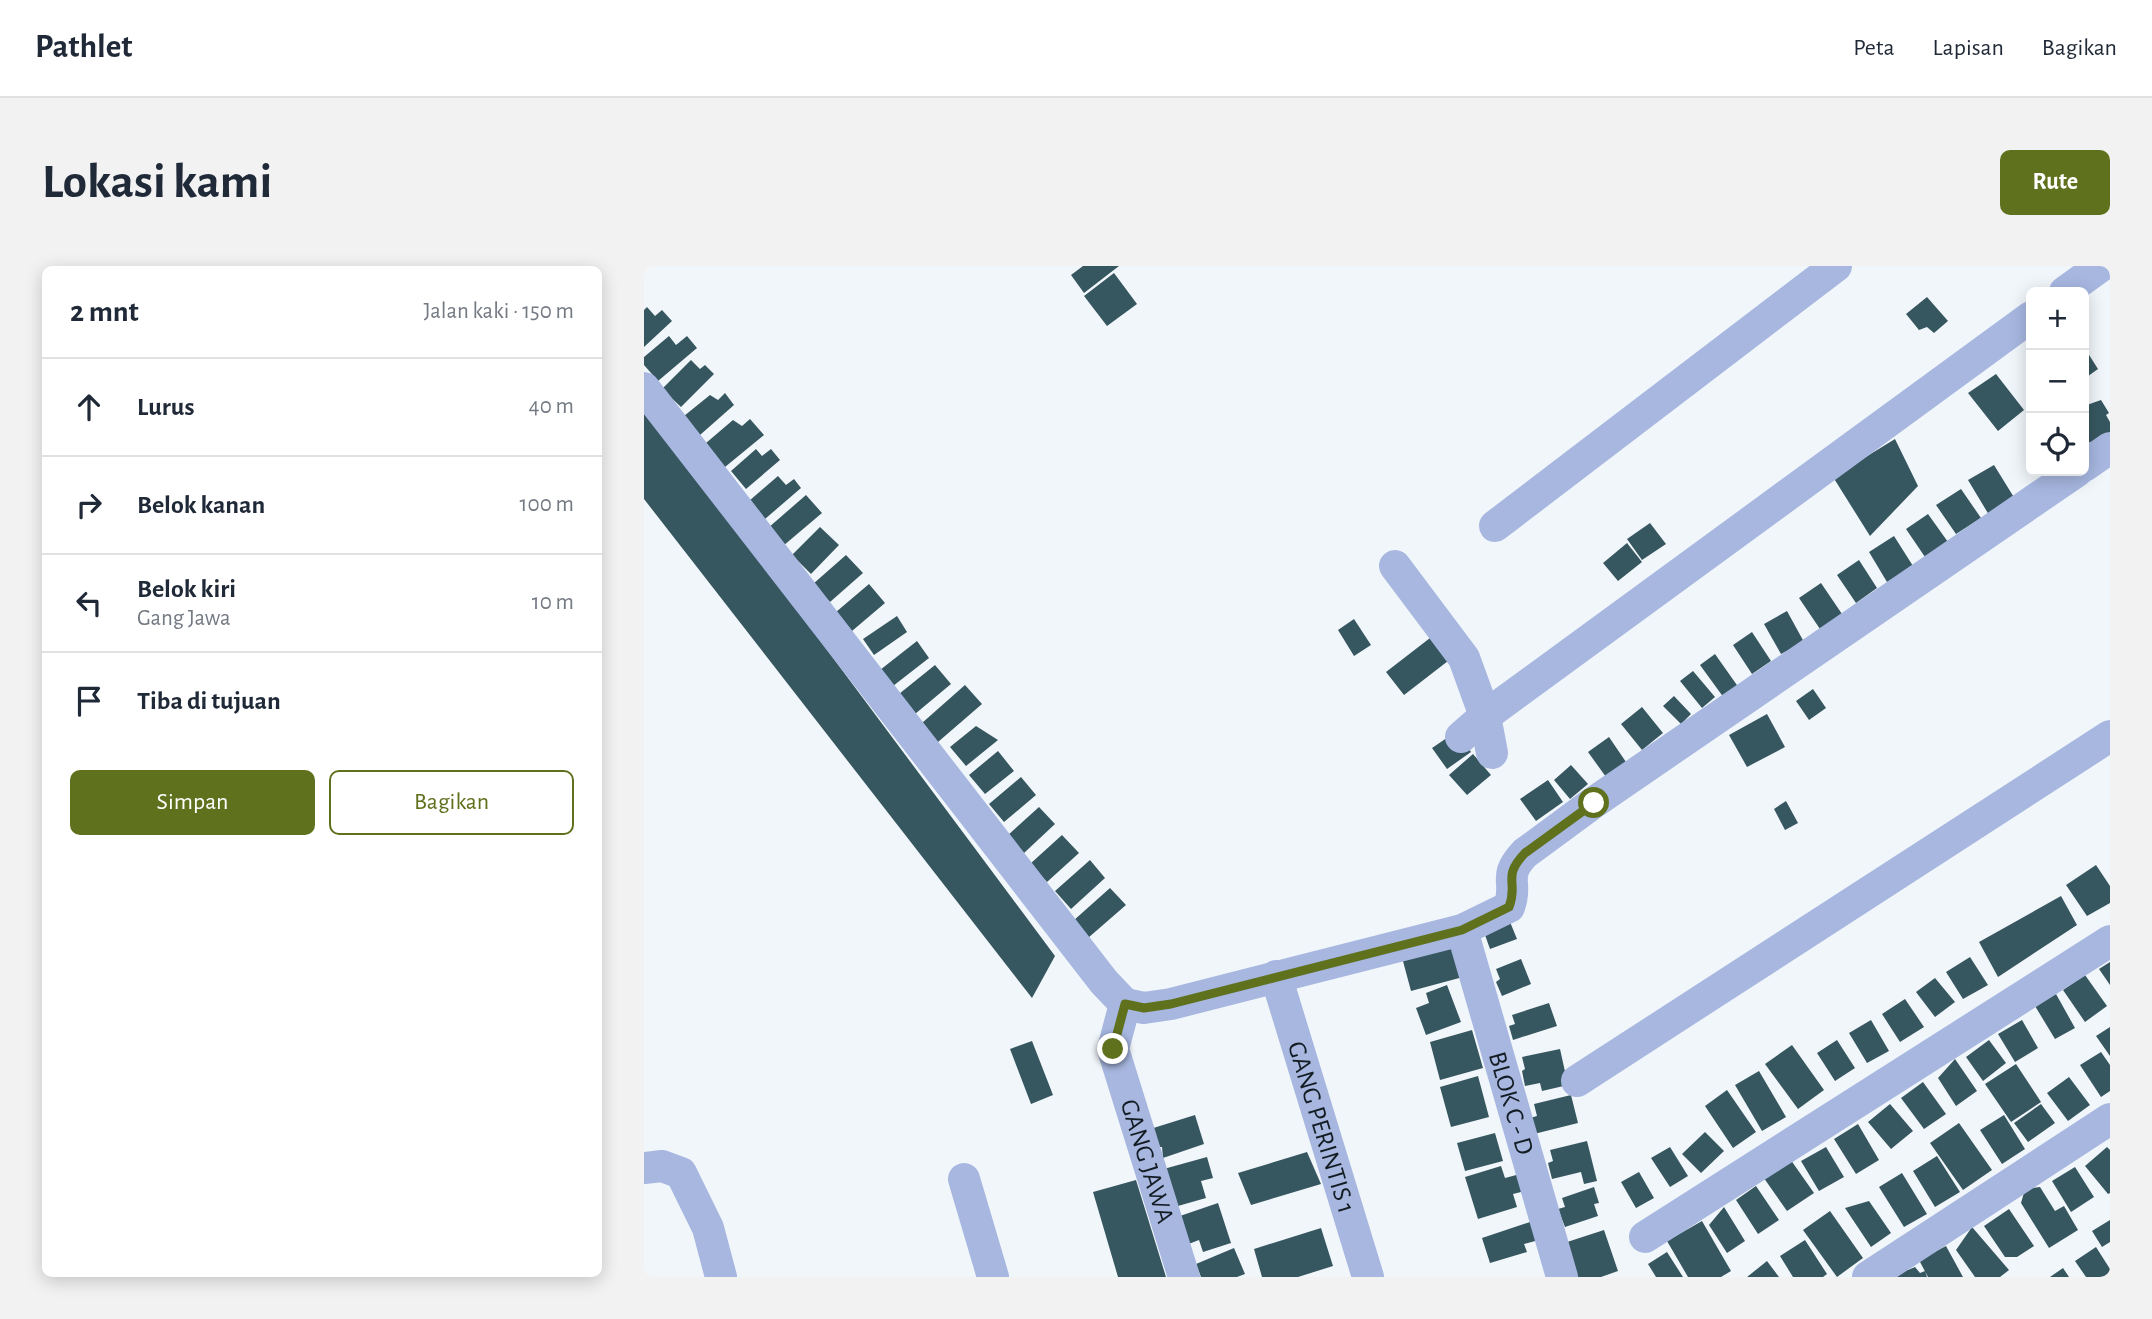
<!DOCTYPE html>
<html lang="id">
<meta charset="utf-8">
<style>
body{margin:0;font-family:"Alegreya Sans",sans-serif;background:#f2f2f3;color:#1f2937}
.controls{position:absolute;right:21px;top:21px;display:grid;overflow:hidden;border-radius:10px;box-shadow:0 4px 18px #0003}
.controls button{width:63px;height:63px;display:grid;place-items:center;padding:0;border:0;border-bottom:2px solid #e0e1e3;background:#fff;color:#1f2937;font:35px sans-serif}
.stop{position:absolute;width:21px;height:21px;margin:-16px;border:5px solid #60711e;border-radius:50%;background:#fff}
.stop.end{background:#60711e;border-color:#fff;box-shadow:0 2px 7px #0008}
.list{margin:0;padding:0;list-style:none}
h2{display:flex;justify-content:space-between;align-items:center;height:91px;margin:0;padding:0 28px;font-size:30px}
h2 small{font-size:23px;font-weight:400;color:#747a83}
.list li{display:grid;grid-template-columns:46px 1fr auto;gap:21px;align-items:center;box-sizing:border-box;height:98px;padding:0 28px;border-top:2px solid #e0e1e3}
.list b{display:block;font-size:26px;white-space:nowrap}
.list p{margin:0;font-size:23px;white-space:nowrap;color:#747a83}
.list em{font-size:23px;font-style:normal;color:#747a83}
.actions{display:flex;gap:14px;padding:21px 28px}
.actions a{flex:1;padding:16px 0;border:2px solid #60711e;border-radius:10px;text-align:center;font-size:24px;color:#60711e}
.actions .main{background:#60711e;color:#fff}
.icon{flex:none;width:38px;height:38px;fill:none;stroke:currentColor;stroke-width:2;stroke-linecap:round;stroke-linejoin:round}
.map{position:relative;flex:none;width:1466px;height:1011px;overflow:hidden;border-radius:10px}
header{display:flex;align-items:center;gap:42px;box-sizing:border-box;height:98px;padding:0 35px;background:#fff;border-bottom:2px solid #e0e1e3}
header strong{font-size:33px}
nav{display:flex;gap:38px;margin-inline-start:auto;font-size:24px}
.intro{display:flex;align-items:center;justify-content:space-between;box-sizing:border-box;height:168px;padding:0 42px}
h1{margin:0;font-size:49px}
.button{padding:18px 32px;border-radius:10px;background:#60711e;color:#fff;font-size:24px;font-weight:700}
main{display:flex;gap:42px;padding:0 42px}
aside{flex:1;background:#fff;border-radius:10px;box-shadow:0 4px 18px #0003}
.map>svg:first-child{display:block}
.building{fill:#375760}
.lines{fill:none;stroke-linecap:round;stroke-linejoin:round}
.minor{stroke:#a7b7e0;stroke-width:32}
.route{stroke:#60711e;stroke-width:9}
.labels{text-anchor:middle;stroke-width:7;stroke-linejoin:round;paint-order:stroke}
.street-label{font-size:26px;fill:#131c23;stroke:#f1f6fa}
</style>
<header>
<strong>Pathlet</strong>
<nav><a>Peta</a><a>Lapisan</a><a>Bagikan</a></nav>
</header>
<div class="intro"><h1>Lokasi kami</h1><a class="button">Rute</a></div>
<main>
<aside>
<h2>2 mnt<small>Jalan kaki · 150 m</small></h2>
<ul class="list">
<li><svg class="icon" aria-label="ahead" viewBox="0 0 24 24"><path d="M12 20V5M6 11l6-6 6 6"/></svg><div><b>Lurus</b></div><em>40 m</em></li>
<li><svg class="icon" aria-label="right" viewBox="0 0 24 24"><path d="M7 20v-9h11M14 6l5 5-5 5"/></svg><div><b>Belok kanan</b></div><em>100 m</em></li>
<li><svg class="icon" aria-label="left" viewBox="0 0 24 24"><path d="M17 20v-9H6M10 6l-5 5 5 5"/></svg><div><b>Belok kiri</b><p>Gang Jawa</p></div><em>10 m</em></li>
<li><svg class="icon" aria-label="arrive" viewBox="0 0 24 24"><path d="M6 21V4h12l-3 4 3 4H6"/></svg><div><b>Tiba di tujuan</b></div></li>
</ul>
<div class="actions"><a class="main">Simpan</a><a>Bagikan</a></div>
</aside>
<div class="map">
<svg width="1466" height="1011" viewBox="0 0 1466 1011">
<rect width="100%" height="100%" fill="#f1f6fa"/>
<path class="building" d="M439,0H475L440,27L427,9Z
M470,7L493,38L463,60L440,30Z
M1283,31L1304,55L1290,67L1283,61L1275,64L1262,48Z
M3,41L11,50L18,44L28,55L0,81V44Z
M25,70L32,79L43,70L53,82L14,115L0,99V91Z
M1440,81L1454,103L1440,113Z
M47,94L56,103L61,99L70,108L37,141L18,123Z
M1352,108L1380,144L1354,165L1324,127Z
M81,127L90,139L56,169L40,150L66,129L74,134Z
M1457,134L1465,147L1462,149L1466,156V169L1446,177L1440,168V140Z
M0,138L411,690L388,732L0,233Z
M106,153L120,169L81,201L62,177L89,154L98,160Z
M1251,173L1274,220L1226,270L1189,211Z
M112,183L118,190L127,183L136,194L102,223L87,205Z
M1350,199L1371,233L1345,249L1324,214Z
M134,210L142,219L150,213L157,222L121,253L105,235Z
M1317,223L1337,252L1312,268L1292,239Z
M162,229L178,247L139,280L124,262Z
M1284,248L1304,276L1281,291L1262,263Z
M1006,257L1022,278L998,294L983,273Z
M176,261L195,279L167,308L148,289Z
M1250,270L1269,300L1243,316L1225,286Z
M983,277L998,296L974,315L959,297Z
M202,289L219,307L186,336L169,318Z
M1215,294L1233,322L1212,337L1193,309Z
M1177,317L1198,348L1176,363L1155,332Z
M225,318L241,337L208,365L192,346Z
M1143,345L1160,376L1137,388L1120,358Z
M253,350L263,366L230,389L219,373Z
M710,353L727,379L710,390L694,364Z
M1108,366L1127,395L1108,408L1089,379Z
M786,372L804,395L760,429L742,406Z
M273,375L285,392L249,420L236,404Z
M1071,388L1095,422L1080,432L1056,399Z
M291,399L307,418L271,448L255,428Z
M1049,405L1071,431L1058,442L1036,415Z
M321,419L338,438L294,476L278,457Z
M1169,423L1182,442L1165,454L1152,435Z
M1030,430L1047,448L1037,458L1019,440Z
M998,441L1019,467L998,484L977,458Z
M1123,448L1141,481L1103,501L1085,469Z
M332,460L354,474L322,500L306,481Z
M813,465L827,486L803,503L788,482Z
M965,471L982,496L962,511L944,486Z
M354,485L370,505L341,528L325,509Z
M829,488L847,509L823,529L805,509Z
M927,499L944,518L926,533L910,514Z
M377,511L392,529L360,556L345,538Z
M904,514L919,536L892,555L876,533Z
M1142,535L1154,557L1141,564L1130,543Z
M395,541L411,558L380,587L363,570Z
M418,569L435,587L403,616L386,598Z
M446,594L461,612L427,643L411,625Z
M1452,599L1466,620V637L1443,650L1422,619Z
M466,622L482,639L444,672L429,655Z
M1417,630L1433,659L1354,711L1335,676Z
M864,651L873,673L846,683L841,669Z
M807,670L819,711L767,725L756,684Z
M1326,691L1344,719L1319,733L1302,706Z
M877,693L887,718L858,730L852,716L856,713L852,703Z
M1466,696V719L1455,703Z
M1441,709L1463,740L1441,756L1419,724Z
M1291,712L1311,736L1291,751L1272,726Z
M803,719L817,756L782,769L772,742L785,737L782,727Z
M1412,728L1431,762L1411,773L1391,740Z
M1261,733L1280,761L1256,776L1238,748Z
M905,737L913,760L869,774L865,760L871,758L868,749Z
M1227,754L1245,785L1223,797L1205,767Z
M1378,754L1394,782L1371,796L1354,768Z
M1466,761V790L1452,770Z
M828,764L839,802L796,814L786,776Z
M1193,774L1211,802L1191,815L1173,787Z
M1345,774L1362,797L1339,815L1322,791Z
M388,775L409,829L387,838L366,783Z
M1148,779L1180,824L1154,843L1121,798Z
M916,783L924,819L898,825L896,817L881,820L878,805L881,803L878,791Z
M1457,786L1466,799V825L1457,831L1436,799Z
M1311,793L1333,825L1312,840L1294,812Z
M1372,798L1397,836L1367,856L1341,818Z
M1115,805L1142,851L1118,865L1091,819Z
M834,810L845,851L807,861L796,821Z
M1425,811L1446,839L1424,855L1403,827Z
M1279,816L1302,848L1280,863L1257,832Z
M1083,824L1112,866L1089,882L1061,840Z
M927,829L934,857L890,868L886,852L893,850L890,838Z
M1246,838L1269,865L1247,883L1224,856Z
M1397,838L1411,857L1384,876L1370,857Z
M551,849L560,878L519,892L518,881H509L503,864Z
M1360,849L1381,883L1358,898L1336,864Z
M1315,857L1348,904L1319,924L1286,877Z
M1214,858L1235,894L1212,908L1190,873Z
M1061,866L1080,885L1057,907L1038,888Z
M851,867L859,895L821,905L813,877Z
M943,875L953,915L940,918L937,906L908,913L904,897L909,895L906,884Z
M1026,881L1044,910L1026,921L1007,892Z
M1182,881L1200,911L1175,925L1157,895Z
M1463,881L1466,884V927L1464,928L1441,900Z
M663,886L677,918L607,939L594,907Z
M1144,890L1170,927L1143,945L1117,908Z
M1293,890L1316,926L1291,941L1269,905Z
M563,891L569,912L557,915L562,932L527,942L516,904Z
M857,900L861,912L876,908L881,925L869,928L873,941L834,953L821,911Z
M1431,901L1450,931L1427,946L1408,915Z
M995,906L1010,932L992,942L977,916Z
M1258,907L1283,948L1260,961L1235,921Z
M492,914L522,1011H474L449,926Z
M1112,920L1135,954L1114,968L1092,934Z
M950,921L955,937L950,938L954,950L921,961L914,943L921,941L918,932Z
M1396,921L1411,945L1420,940L1434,964L1405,982L1377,937L1381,923Z
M1225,935L1247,967L1227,981L1201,942Z
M574,937L587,977L559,986L555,974L542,979L533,951Z
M1080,941L1101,975L1083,987L1065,959Z
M1365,943L1390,980L1373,991H1361L1340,960Z
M1186,945L1219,992L1193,1011L1159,964Z
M1466,954V976L1458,981L1448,965Z
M889,955L895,974L880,978L883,986L846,997L838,972Z
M1058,955L1087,1005L1077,1011H1044L1023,975Z
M1328,961L1365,1004L1356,1011H1331L1312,984Z
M677,962L689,1000L654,1011H618L610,983Z
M960,964L974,1005L957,1011H925L914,979Z
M1161,974L1183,1008L1179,1011H1149L1136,990Z
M1302,980L1319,1011H1284L1275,994Z
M1452,981L1466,1003V1011H1442L1431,995Z
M590,982L601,1008L593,1011H557L552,998Z
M1023,986L1039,1011H1012L1004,998Z
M1123,995L1135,1011H1103Z
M1260,997L1264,1004L1271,1001L1276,1007L1281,1005L1283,1011H1238Z
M1419,1002L1425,1011H1406Z"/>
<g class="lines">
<g class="minor">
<path d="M1421,26L1457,0"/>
<path d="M0,122L460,716L481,738L500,742L527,738L818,664L865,641C875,616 857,612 881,587L949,537L1433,205"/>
<path d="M1440,200L1466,182"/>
<path d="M851,260L1192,0"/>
<path d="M751,300L820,392L841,450L848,487"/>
<path d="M817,471L841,450L1387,51"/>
<path id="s1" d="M818,664L918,1011"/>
<path id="s2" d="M632,710L724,1011"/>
<path id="s3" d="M481,738L469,783L540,1011"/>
<path d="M933,815L1466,470"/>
<path d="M0,902L18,900L37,907L64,962L77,1011"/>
<path d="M320,913L349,1011"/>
<path d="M1001,971L1466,675"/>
<path d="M1224,1011L1466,853"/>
</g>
</g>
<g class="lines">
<path class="route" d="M469,783L481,738L500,742L527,738L818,664L865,641C875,616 857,612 881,587L950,537"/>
</g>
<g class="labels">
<g class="street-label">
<text dy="9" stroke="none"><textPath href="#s1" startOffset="180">BLOK C - D</textPath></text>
<text dy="9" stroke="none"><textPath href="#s2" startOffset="158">GANG PERINTIS 1</textPath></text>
<text dy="9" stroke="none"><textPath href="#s3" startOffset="164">GANG JAWA</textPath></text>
</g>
</g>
</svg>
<div class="controls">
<button>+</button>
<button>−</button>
<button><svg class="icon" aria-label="locate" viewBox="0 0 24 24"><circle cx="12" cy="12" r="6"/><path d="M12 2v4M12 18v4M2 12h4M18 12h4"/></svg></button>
</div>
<div class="stop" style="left:950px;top:537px"></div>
<div class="stop end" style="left:469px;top:783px"></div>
</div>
</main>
